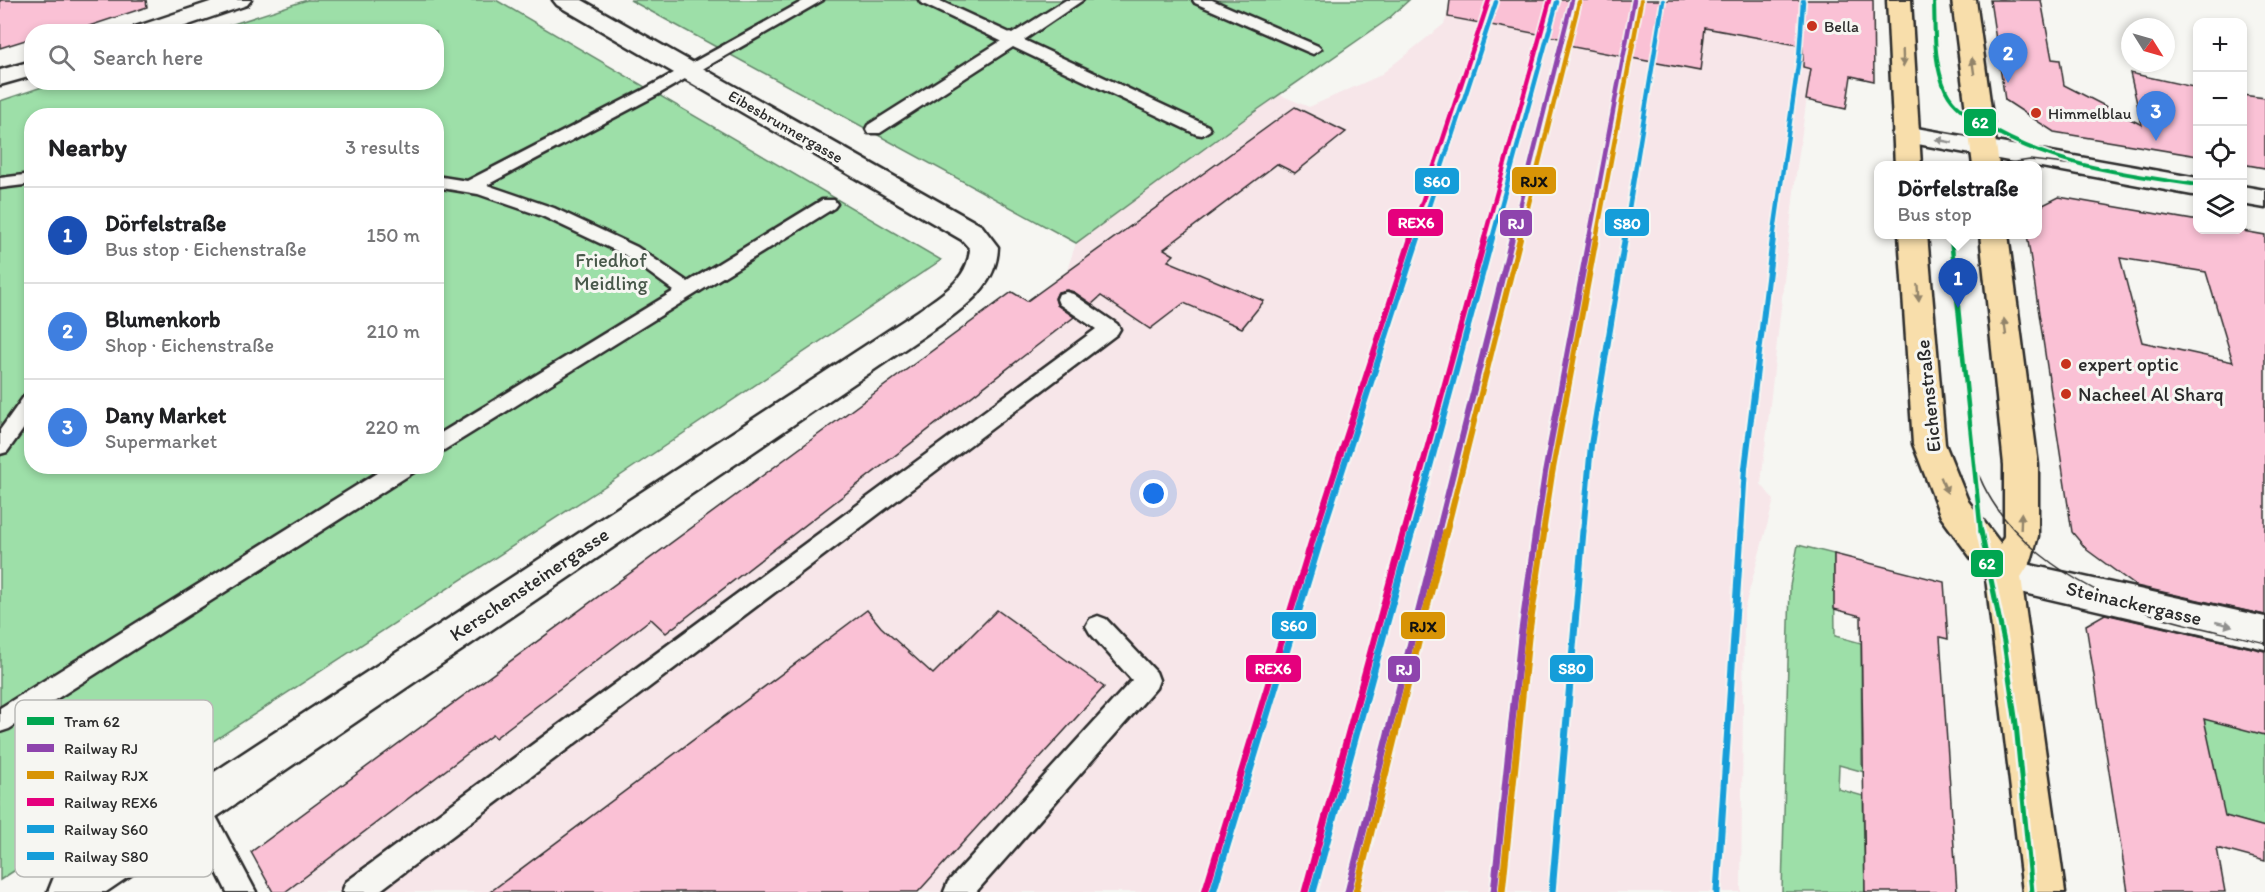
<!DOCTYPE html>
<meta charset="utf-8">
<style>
body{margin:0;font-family:Itim,sans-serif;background:#f2f2f2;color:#202124}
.controls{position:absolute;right:18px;top:18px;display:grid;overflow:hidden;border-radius:12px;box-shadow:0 3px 9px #0003}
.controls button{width:54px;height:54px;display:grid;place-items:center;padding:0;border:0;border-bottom:2px solid #e0e0e0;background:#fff;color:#202124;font:30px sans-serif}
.compass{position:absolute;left:2121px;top:18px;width:54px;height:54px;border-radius:50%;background:#fff;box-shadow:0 3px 9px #0003;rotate:127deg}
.you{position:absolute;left:1154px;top:494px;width:21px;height:21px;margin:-15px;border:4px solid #fff;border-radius:50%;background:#1a73e8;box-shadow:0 0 0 9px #1a73e833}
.badge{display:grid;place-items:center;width:39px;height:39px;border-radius:50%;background:#7c3aed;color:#fff;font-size:20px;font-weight:700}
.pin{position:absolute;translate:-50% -50px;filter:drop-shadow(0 2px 3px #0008)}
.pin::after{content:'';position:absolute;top:32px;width:21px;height:18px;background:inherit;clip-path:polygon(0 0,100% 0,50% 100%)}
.popup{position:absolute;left:1874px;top:161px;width:168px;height:78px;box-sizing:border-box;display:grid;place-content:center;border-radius:12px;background:#fff;filter:drop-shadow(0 2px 4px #0005);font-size:20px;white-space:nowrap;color:#757577}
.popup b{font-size:22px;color:#202124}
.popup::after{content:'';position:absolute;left:50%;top:100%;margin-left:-12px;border:12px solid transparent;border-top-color:#fff}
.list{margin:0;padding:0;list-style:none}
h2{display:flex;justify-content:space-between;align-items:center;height:78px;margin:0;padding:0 24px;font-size:26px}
h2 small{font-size:20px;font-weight:400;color:#757577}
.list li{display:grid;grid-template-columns:39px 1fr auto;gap:18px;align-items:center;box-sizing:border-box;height:96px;padding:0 24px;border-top:2px solid #e0e0e0}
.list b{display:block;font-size:22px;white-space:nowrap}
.list p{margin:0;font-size:20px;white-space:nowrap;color:#757577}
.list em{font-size:20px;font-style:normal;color:#757577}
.icon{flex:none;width:33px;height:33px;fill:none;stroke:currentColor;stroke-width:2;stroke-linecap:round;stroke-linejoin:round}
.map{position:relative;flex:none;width:2265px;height:892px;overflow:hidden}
.search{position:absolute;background:#fff;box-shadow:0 3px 9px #0003;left:24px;top:24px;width:420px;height:66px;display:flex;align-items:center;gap:15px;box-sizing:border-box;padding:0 21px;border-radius:24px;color:#757577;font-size:22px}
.panel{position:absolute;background:#fff;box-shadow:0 3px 9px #0003;left:24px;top:108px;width:420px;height:366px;border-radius:24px}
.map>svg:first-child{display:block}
.built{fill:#f7e6e9}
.green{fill:#9ddfa8;stroke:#64856a;stroke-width:1.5;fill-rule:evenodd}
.building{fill:#fac1d5;stroke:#2b2b2b;stroke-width:1.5;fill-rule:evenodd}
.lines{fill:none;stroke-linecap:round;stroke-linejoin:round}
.service-casing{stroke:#2b2b2b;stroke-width:5}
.minor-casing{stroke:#2b2b2b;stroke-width:5}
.primary-casing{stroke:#2b2b2b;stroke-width:5}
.service{fill:#f6f6f2;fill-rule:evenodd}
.minor{fill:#f6f6f2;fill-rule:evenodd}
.primary{fill:#f8deab;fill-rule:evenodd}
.tram{stroke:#2b2b2b;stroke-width:1.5}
.rail-1-far2-casing{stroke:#f6f6f2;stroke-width:8}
.rail-1-far1-casing{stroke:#f6f6f2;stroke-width:10}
.rail-1-casing{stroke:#f6f6f2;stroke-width:11}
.rail-2-far2-casing{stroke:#f6f6f2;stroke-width:8}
.rail-2-far1-casing{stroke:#f6f6f2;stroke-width:10}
.rail-2-casing{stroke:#f6f6f2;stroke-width:11}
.rail-3-far2-casing{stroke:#f6f6f2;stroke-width:8}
.rail-3-far1-casing{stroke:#f6f6f2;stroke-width:10}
.rail-3-casing{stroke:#f6f6f2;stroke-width:11}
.rail-4-far2-casing{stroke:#f6f6f2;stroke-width:8}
.rail-4-far1-casing{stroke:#f6f6f2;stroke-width:10}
.rail-4-casing{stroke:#f6f6f2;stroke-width:11}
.rail-5-far2-casing{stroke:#f6f6f2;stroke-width:8}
.rail-5-far1-casing{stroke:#f6f6f2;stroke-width:10}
.rail-5-casing{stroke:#f6f6f2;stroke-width:11}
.rail-1-far2{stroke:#8e44ad;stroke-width:4.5}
.rail-1-far1{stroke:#8e44ad;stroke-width:6}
.rail-1{stroke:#8e44ad;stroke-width:7}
.rail-2-far2{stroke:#d89406;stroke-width:4.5}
.rail-2-far1{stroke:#d89406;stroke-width:6}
.rail-2{stroke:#d89406;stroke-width:7}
.rail-3-far2{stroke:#e5007d;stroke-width:4.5}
.rail-3-far1{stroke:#e5007d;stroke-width:6}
.rail-3{stroke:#e5007d;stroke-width:7}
.rail-4-far2{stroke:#159dd9;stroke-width:4.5}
.rail-4-far1{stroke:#159dd9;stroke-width:6}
.rail-4{stroke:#159dd9;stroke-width:7}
.rail-5-far2{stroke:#159dd9;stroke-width:4.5}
.rail-5-far1{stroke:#159dd9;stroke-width:6}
.rail-5{stroke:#159dd9;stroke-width:7}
.tram-1-far2-casing{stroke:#f6f6f2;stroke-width:8}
.tram-1-far1-casing{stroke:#f6f6f2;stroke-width:9}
.tram-1-casing{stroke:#f6f6f2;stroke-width:10}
.tram-1-far2{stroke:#00a651;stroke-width:4}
.tram-1-far1{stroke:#00a651;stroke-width:4.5}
.tram-1{stroke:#00a651;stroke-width:5}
.oneway{fill:#92846b}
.oneway2{fill:#90908e}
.poi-dot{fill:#c8321e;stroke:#f6f6f2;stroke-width:2}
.labels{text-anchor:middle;stroke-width:6;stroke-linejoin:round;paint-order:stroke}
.far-poi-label{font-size:16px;fill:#2b2b2b;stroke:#f6f6f2;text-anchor:start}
.far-street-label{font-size:16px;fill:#2b2b2b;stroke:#f6f6f2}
.park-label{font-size:20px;fill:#48584a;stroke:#f6f6f2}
.poi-label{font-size:20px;fill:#2b2b2b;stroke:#f6f6f2;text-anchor:start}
.street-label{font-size:20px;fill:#2b2b2b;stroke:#f6f6f2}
.key{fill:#f6f6f2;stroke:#b9b9b6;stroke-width:1.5}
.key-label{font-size:16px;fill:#2b2b2b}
.line-badge{stroke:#f6f6f2;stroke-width:2}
.badge-label{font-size:16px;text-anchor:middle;font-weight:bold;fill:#fff}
.pale-badge-label{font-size:16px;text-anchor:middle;font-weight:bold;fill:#111}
</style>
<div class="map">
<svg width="2265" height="892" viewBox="0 0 2265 892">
<rect width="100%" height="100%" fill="#f6f6f2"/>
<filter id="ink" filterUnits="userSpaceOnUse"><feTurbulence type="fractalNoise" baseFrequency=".0167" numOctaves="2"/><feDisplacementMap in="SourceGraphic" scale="12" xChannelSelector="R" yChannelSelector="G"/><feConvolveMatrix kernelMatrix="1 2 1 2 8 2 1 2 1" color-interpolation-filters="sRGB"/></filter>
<g filter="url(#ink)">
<path class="built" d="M1453,0H1812L1811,69L1796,174L1761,484L1774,500L1744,610L1741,892H273L251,852L1012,292L1046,313L1085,286L1066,273L1076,243L1250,115L1280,95L1309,107L1379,76L1444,24Z"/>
<path class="green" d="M307,0H496L941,260L605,486L0,880V101L57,82H436V32L212,31ZM32,116H436V466H32Z
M630,0H1409L1387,20L1250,115L1076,243Z
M1798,545L1834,554L1835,636L1861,643L1862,765L1874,769L1875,775L1839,765L1838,789L1863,796L1865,892H1782L1790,586Z
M2200,710L2265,735V827L2212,812L2215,769Z"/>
<path class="building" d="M0,0H146L147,7L71,32H32V38L0,48Z
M1450,0H1873L1874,81L1851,76L1846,109L1806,100L1811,69L1803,67V46L1705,28L1700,71L1568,46L1570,40L1448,17Z
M1990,0H2041L2052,59L2060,60L2064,85L2142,125L2130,73L2198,88V156L2054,132L2005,100Z
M2242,95L2265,98V168L2242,164Z
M1295,107L1346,132L1295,173L1277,164L1164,249L1174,255L1168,261L1264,301L1242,328L1184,303L1150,329L1101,296L1092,304L1074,292L1067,290L1058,292L1055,298L1057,305L1074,317L666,633L651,619L495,738L492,735L285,892H273L251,852L1012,292L1027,301Z
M2059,197L2198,221V230H2237L2265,235V615L2136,586L2087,550L2072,532L2027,234H2037V208ZM2120,258L2206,272L2233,362L2142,342Z
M1834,554L1944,582L1948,639L1940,637L1957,892H1865L1861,616L1834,609Z
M867,610L881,627L933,674L997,610L1104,687L918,892H490Z
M2105,614L2265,651V735L2204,719L2225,816L2265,827V861L2217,848L2225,892H2128L2086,625Z"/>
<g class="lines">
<defs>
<path id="service" d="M805,0H823L657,95L487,185L554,208L637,247L688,282L822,200H834L837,204L834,208L436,455V436L674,291L625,255L542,216L478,194L436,187V176L467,181L645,89Z
M919,0H938L1012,34L1066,0H1083L1024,40L1208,126L1210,130L1202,135L1196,134L1013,47L880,133H868L866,129L868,125L1001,41L921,3Z
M1193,0H1212L1318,46L1321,49L1313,54L1308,52L1195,3Z
M32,174V184L0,188V178Z
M1066,292L1073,294L1117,324L1120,329L1117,334L378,892H342L346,882L1096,329L1059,304L1057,299L1059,294Z
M32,393V417L7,452L0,454V430L25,395Z
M388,466H416L414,472L9,729L0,732V708Z
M1098,616L1106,619L1156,672L1159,680L1156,688L976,892H944L948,882L1132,680L1090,633L1086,626L1090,619Z
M196,793L205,796L256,892H227L183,805L187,796Z"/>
<path id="minor" d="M216,0H251L247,5L168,32H131L135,27Z
M553,0H582L982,226L998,247C997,285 967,305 940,325L106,892H48L54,877L918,311C942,294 968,280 970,249L962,240L557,5Z
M32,61V76L0,85V70Z
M1905,126L2198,178V196L1896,140L1892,134L1896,128Z
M2242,186L2265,190V208L2242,204Z
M2003,559L2265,617V649L1990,585L1985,574L1990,563Z"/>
<path id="primary" d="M1887,0H1911L1921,166H1895Z
M1952,0H1976L1999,166H1973Z
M1899,234H1927L1945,444L1968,501L2001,544L2004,536V465L1980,234H2008L2038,465V536L2031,561L2021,577L2065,892H2023L1986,578L1941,517L1913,444Z"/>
</defs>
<use href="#service" class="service-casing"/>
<use href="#minor" class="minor-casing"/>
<use href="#primary" class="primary-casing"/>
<use href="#service" class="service"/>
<use href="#minor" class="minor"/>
<use href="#primary" class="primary"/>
<path class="tram" d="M1989,166L2030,160L2100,168
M1971,450C1990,535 2076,588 2154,615C2190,627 2228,633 2265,643"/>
<defs>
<path id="rail-1-far2" d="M1512,239L1572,0
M1589,239L1634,0"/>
<path id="rail-1-far1" d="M1438,533L1512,238
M1536,533L1545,473L1589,238"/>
<path id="rail-1" d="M1348,892L1439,531
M1494,892L1521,637L1536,531"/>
<path id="rail-2-far2" d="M1520,239L1579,2
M1596,239L1641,1"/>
<path id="rail-2-far1" d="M1446,533L1520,238
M1543,533L1552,474L1596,238"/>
<path id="rail-2" d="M1356,892L1446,531
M1502,892L1528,638L1544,531"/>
<path id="rail-3-far2" d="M1410,239L1489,0
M1484,239L1550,0"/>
<path id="rail-3-far1" d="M1315,533L1411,238
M1404,533L1485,238"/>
<path id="rail-3" d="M1205,892L1315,531
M1305,892L1404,531"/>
<path id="rail-4-far2" d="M1418,239L1496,2
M1492,239L1557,2"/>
<path id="rail-4-far1" d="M1322,533L1418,238
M1412,533L1492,238"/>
<path id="rail-4" d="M1213,892L1323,531
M1313,892L1412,531"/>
<path id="rail-5-far2" d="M1624,239L1663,1
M1773,239L1799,58L1803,1"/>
<path id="rail-5-far1" d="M1583,533L1591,445L1625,238
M1741,533L1745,468L1773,238"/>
<path id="rail-5" d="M1552,892L1583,531
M1717,892L1741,531"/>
</defs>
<use href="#rail-1-far2" class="rail-1-far2-casing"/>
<use href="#rail-1-far1" class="rail-1-far1-casing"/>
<use href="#rail-1" class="rail-1-casing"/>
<use href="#rail-2-far2" class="rail-2-far2-casing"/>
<use href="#rail-2-far1" class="rail-2-far1-casing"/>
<use href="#rail-2" class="rail-2-casing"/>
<use href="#rail-3-far2" class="rail-3-far2-casing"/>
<use href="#rail-3-far1" class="rail-3-far1-casing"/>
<use href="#rail-3" class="rail-3-casing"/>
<use href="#rail-4-far2" class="rail-4-far2-casing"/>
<use href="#rail-4-far1" class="rail-4-far1-casing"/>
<use href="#rail-4" class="rail-4-casing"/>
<use href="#rail-5-far2" class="rail-5-far2-casing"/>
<use href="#rail-5-far1" class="rail-5-far1-casing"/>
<use href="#rail-5" class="rail-5-casing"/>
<use href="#rail-1-far2" class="rail-1-far2"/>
<use href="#rail-1-far1" class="rail-1-far1"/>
<use href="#rail-1" class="rail-1"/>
<use href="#rail-2-far2" class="rail-2-far2"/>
<use href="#rail-2-far1" class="rail-2-far1"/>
<use href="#rail-2" class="rail-2"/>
<use href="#rail-3-far2" class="rail-3-far2"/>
<use href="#rail-3-far1" class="rail-3-far1"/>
<use href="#rail-3" class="rail-3"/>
<use href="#rail-4-far2" class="rail-4-far2"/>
<use href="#rail-4-far1" class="rail-4-far1"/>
<use href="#rail-4" class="rail-4"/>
<use href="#rail-5-far2" class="rail-5-far2"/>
<use href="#rail-5-far1" class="rail-5-far1"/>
<use href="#rail-5" class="rail-5"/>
<defs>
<path id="tram-1-far2" d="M1934,0C1935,30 1933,63 1946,91C1953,106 1969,116 1983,124C2049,165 2123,174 2198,185
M1951,234L1952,239"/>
<path id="tram-1-far1" d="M1951,238L1981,533"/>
<path id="tram-1" d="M1981,531L2004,642L2016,724L2032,892"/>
</defs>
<use href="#tram-1-far2" class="tram-1-far2-casing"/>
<use href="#tram-1-far1" class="tram-1-far1-casing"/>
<use href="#tram-1" class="tram-1-casing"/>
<use href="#tram-1-far2" class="tram-1-far2"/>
<use href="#tram-1-far1" class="tram-1-far1"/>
<use href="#tram-1" class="tram-1"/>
</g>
<defs><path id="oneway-solid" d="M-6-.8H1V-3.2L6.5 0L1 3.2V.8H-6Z" transform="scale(1.5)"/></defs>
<g class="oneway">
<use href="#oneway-solid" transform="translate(1903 58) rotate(88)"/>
<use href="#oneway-solid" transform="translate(1973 66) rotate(-98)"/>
<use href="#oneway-solid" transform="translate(1918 293) rotate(86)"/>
<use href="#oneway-solid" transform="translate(2005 327) rotate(-97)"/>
<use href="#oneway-solid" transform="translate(1944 485) rotate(68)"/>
<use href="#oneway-solid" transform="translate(2021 521) rotate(-88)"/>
</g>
<g class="oneway2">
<use href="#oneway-solid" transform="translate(1944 141) rotate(-169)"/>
<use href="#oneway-solid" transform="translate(2224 624) rotate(13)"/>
</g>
</g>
<g class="poi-dot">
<circle cx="1812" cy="26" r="6"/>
<circle cx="2036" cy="113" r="6"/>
<circle cx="2066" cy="364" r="6"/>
<circle cx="2066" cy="394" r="6"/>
</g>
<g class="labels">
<g class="far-poi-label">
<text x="1824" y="32">Bella</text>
<text x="2048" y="119">Himmelblau</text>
</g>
<g class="far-street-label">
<text transform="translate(786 126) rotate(30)" y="6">Eibesbrunnergasse</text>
</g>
<g class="park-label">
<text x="611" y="267">Friedhof<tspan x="611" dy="23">Meidling</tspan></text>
</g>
<g class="poi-label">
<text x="2078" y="371">expert optic</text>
<text x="2078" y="401">Nacheel Al Sharq</text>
</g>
<g class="street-label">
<text transform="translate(1928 396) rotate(-96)" y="7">Eichenstraße</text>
<text transform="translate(529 584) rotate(-34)" y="7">Kerschensteinergasse</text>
<text transform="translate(2134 603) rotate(13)" y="7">Steinackergasse</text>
</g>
</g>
<rect x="15" y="700" width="198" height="177" rx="9" class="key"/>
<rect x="27" y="717" width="27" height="8" fill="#00a651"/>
<rect x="27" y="744" width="27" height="8" fill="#8e44ad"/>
<rect x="27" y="771" width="27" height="8" fill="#d89406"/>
<rect x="27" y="798" width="27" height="8" fill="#e5007d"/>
<rect x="27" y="825" width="27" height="8" fill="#159dd9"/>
<rect x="27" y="852" width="27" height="8" fill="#159dd9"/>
<g class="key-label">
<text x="64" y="727">Tram 62</text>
<text x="64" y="754">Railway RJ</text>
<text x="64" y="781">Railway RJX</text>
<text x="64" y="808">Railway REX6</text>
<text x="64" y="835">Railway S60</text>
<text x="64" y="862">Railway S80</text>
</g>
<g class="line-badge">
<rect x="1963" y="108" width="34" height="29" rx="6" fill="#00a651"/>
<rect x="1511" y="166" width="46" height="29" rx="6" fill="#d89406"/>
<rect x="1414" y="167" width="46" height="28" rx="6" fill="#159dd9"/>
<rect x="1387" y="208" width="57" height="29" rx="6" fill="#e5007d"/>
<rect x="1604" y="208" width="46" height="29" rx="6" fill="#159dd9"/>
<rect x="1499" y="209" width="34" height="28" rx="6" fill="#8e44ad"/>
<rect x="1970" y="549" width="34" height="29" rx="6" fill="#00a651"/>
<rect x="1271" y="611" width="46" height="29" rx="6" fill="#159dd9"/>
<rect x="1400" y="611" width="46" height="29" rx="6" fill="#d89406"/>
<rect x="1245" y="654" width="57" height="29" rx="6" fill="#e5007d"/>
<rect x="1549" y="654" width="45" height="29" rx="6" fill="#159dd9"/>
<rect x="1387" y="655" width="34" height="28" rx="6" fill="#8e44ad"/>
</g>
<g class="badge-label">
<text x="1980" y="128">62</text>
<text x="1437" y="187">S60</text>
<text x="1416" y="228">REX6</text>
<text x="1627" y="229">S80</text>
<text x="1516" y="229">RJ</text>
<text x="1987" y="569">62</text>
<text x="1294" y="631">S60</text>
<text x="1273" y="674">REX6</text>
<text x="1572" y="674">S80</text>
<text x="1404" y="675">RJ</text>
</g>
<g class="pale-badge-label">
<text x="1534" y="187">RJX</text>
<text x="1423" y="632">RJX</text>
</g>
</svg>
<div class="controls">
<button>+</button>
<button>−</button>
<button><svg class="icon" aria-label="locate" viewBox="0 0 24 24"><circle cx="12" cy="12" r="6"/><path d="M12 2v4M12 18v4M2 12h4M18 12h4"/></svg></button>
<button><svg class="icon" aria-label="layers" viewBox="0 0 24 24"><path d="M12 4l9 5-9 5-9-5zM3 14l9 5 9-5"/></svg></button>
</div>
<svg class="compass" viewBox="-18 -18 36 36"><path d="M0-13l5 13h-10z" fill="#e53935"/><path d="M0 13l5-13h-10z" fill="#757577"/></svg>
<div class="you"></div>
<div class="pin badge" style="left:1958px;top:308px;background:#1a4fb4">1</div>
<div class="popup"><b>Dörfelstraße</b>Bus stop</div>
<div class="pin badge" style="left:2008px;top:83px;background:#3f7fe0">2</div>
<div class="pin badge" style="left:2156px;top:141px;background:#3f7fe0">3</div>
<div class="search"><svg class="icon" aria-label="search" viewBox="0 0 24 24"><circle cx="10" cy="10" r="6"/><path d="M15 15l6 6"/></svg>Search here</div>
<section class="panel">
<h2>Nearby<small>3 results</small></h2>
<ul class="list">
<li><span class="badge" style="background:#1a4fb4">1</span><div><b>Dörfelstraße</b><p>Bus stop · Eichenstraße</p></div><em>150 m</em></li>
<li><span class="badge" style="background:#3f7fe0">2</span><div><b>Blumenkorb</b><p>Shop · Eichenstraße</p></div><em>210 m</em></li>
<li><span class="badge" style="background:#3f7fe0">3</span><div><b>Dany Market</b><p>Supermarket</p></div><em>220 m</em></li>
</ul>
</section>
</div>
